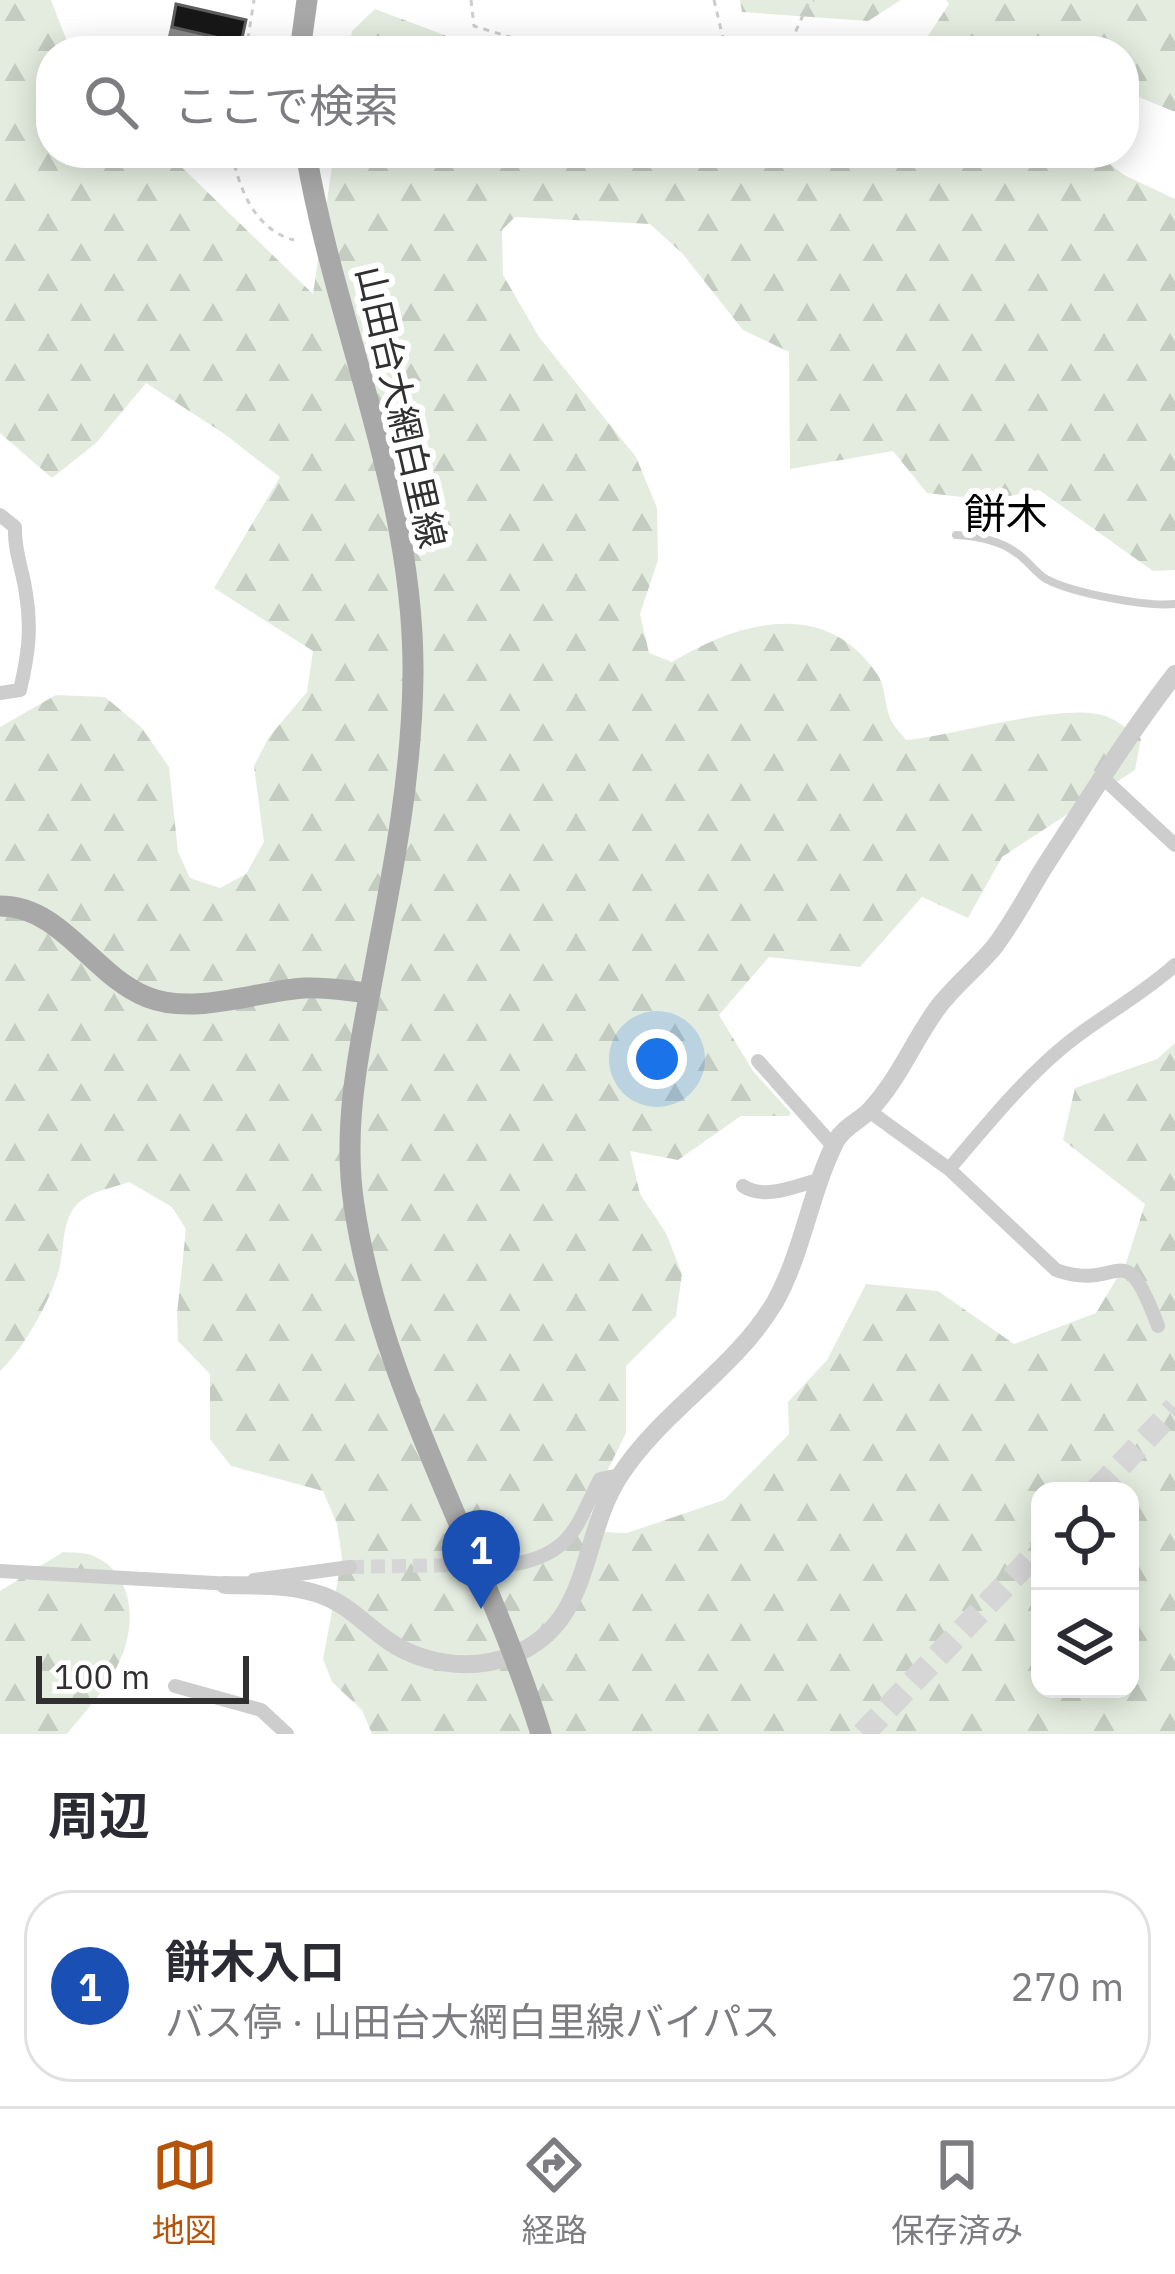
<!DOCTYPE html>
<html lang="ja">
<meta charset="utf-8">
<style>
body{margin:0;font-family:"IBM Plex Sans","Noto Sans JP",sans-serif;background:#f2f2f3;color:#2b2b33}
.controls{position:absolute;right:36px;bottom:36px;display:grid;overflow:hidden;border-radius:24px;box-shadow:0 6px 30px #0003}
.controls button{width:108px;height:108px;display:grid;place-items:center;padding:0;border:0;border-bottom:3px solid #e1e1e2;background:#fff;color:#2b2b33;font:60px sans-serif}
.scale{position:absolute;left:36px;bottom:30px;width:213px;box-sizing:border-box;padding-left:12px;border:6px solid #303030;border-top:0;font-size:33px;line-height:42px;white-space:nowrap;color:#303030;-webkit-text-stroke:9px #fff;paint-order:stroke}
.you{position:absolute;left:657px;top:1059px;width:42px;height:42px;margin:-30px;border:9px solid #fff;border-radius:50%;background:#1a73e8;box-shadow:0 0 0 18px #1a73e833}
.badge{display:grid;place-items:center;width:78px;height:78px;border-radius:50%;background:#b45309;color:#fff;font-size:39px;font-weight:700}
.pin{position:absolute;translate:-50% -99px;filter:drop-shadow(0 3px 6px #0008)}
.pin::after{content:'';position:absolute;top:63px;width:42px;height:36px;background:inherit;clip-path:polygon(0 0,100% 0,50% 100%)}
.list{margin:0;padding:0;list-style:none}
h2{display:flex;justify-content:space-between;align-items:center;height:156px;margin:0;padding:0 48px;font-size:51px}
h2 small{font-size:39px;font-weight:400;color:#7c7c81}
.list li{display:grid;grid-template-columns:78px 1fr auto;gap:36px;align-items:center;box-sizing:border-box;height:192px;margin:0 24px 24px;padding:0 24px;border:3px solid #e1e1e2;border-radius:48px}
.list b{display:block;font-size:45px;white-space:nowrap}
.list p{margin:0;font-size:39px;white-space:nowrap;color:#7c7c81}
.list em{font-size:39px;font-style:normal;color:#7c7c81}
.icon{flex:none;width:66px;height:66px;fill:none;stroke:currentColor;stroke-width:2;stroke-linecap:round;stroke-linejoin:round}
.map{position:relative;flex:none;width:1175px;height:1734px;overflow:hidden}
.search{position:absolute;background:#fff;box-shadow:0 6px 30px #0003;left:36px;right:36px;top:36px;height:132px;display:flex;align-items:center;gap:30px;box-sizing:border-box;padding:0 42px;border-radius:48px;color:#7c7c81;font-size:45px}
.sheet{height:372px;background:#fff}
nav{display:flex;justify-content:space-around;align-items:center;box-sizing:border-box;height:168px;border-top:3px solid #e1e1e2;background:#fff;font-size:33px;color:#7c7c81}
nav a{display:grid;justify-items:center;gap:6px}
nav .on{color:#b45309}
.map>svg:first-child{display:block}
.forest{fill:url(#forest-firs);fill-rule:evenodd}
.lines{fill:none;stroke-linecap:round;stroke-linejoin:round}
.minor-tunnel{stroke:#d6d6d6;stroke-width:14;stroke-dasharray:14 7;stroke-linecap:butt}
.motorway-tunnel{stroke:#d6d6d6;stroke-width:24;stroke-dasharray:24 12;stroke-linecap:butt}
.path{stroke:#cdcdcd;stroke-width:3;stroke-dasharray:6 6;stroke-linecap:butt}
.service{stroke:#cdcdcd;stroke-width:8}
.minor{stroke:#cdcdcd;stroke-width:14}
.tertiary{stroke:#cdcdcd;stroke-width:18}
.primary{stroke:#a8a8a8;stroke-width:21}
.wall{fill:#8b8b8b}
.building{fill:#171717;stroke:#5d5d5d;stroke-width:3}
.labels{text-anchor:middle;stroke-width:12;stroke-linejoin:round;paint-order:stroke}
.street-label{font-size:36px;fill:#303030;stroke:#fff}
.quarter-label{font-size:42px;fill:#000;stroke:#fff}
</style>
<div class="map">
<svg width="1175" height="1734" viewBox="0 0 1175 1734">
<defs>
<pattern id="forest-firs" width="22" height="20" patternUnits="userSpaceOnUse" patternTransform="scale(3)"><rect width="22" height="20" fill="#e4ecdf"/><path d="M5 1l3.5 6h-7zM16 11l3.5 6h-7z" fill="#c4cbc0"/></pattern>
</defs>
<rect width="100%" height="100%" fill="#fff"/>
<path class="forest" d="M0,0H51L70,49L51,51V153H167L313,294L334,153H797L808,163L844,160L848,153H1095L1124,175L1175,199V570L1153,571L1039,490L989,500L927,493L893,451L790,469L789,352L743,330L682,253L650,224L515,217L502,230L503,275L539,337L636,457L657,508L658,560L640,614L649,653L672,662C739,621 826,597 877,674C886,687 884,703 890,718C893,726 901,733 906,740C955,736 1072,699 1110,718C1121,723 1131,732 1141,739L1135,770L1002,857L968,918L922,897L860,967L769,957L719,1015L753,1071L791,1113L789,1116H741L678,1160L630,1151L640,1194L666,1233L682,1274L676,1316L626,1366V1433L588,1510L602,1532L627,1533L724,1500L789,1434L788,1402L827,1360L866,1284L938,1291L1014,1344L1096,1313L1126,1263L1145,1204L1063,1140L1075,1088L1157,1059L1175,1043V1734H372L362,1710L332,1682L323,1659L342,1558L337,1524L323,1491L231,1466L210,1439V1374L178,1341L177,1314L186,1229L172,1207L129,1182C115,1187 97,1190 85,1198C61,1213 65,1242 60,1266C52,1298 24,1349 0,1371V727L56,695L105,697L141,727L169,767L178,852L190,878L220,888L246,874L264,842L254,766L269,737L307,692L313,651L214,588L280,477L223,433L146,383L96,443L52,478L0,433ZM1040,1491H1130V1689H1040Z
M740,0H901L868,21L742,12Z
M946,0H1175V112L1124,91V51H918L949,4Z
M375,9L487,51H349L352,31Z
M63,1552C71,1553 83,1552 91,1555C133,1570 137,1622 121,1658C110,1685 85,1712 67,1734H0V1591Z"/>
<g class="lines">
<path class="minor-tunnel" d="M350,1567L516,1564"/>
<path class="motorway-tunnel" d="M1096,1491L1175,1408
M863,1734L1040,1549"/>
<path class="path" d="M471,0L474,26L510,37L525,51
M714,0L726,51
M246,51L254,0
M783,51L789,46L809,2L814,0
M232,153C239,189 255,230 294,240"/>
<path class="service" d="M956,535C978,536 1000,540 1018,554C1028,561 1036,573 1046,579C1072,593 1146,607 1175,604"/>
<path class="minor" d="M0,515L15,527C14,552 23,570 26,594C32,629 28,656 20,690L0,693
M1102,777L1175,845
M758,1061L834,1147
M869,1111L949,1169C985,1127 1020,1083 1063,1047C1099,1017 1140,997 1175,965
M949,1169L1056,1270C1123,1294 1122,1229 1158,1326
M743,1186C765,1201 797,1185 822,1179
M516,1564C573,1552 576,1526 600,1479L620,1475
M0,1571L232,1584
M254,1580L350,1567
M175,1686L261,1710L287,1734"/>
<path class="tertiary" d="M225,1585C258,1586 293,1584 324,1596C347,1605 363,1622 383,1637C418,1664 470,1672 511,1656C593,1624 579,1540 619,1477C661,1411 735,1370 775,1302C803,1252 810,1192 836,1141C843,1128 859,1121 869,1111C899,1080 914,1039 939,1006C956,984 978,967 995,946C1013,922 1027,895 1043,869C1086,803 1127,736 1175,674"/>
<path class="primary" d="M300,51L307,0
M306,153C336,329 415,494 413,676C412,770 395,861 377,954C362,1037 341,1121 354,1205C382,1393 486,1555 541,1734
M0,906C62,906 92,975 147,997C194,1016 256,991 305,988C326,987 349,991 370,993"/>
</g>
<path class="wall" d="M176,4L241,43L238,51H217L167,40Z"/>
<path class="building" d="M176,4L246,20L241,43L172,27Z"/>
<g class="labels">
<g class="street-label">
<text transform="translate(401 407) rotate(77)" y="13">山田台大網白里線</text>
</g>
<g class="quarter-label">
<text x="1006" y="529">餅木</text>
</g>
</g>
</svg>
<div class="controls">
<button><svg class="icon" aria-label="locate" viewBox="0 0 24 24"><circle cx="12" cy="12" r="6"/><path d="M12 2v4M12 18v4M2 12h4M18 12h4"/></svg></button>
<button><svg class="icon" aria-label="layers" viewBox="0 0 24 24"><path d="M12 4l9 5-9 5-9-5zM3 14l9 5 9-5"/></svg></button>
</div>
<div class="scale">100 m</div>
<div class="you"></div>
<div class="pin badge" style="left:481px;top:1609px;background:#1a4fb4">1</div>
<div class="search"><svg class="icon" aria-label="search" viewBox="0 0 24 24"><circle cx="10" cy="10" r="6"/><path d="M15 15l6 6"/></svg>ここで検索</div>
</div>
<section class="sheet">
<h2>周辺<small></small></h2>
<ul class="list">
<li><span class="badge" style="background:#1a4fb4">1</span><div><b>餅木入口</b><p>バス停 · 山田台大網白里線バイパス</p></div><em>270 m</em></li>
</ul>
</section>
<nav>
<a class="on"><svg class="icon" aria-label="map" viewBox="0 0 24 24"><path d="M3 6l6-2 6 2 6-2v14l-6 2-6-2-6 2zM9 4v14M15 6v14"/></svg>地図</a>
<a><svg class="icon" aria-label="directions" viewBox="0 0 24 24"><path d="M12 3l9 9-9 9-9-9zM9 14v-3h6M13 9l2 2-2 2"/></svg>経路</a>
<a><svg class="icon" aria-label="saved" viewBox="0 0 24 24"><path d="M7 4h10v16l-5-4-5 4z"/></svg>保存済み</a>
</nav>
